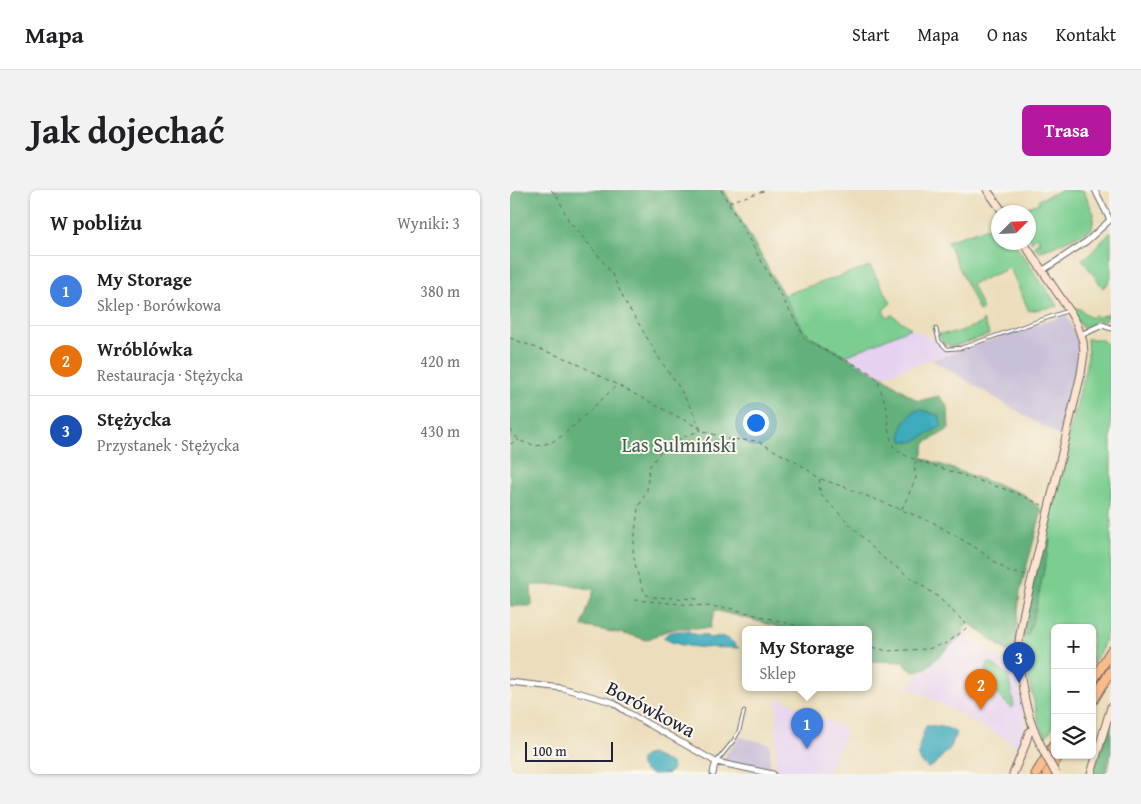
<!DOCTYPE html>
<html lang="pl">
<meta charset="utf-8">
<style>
body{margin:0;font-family:"Gentium Book Plus",serif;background:#f2f2f2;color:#202124}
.controls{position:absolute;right:15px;bottom:15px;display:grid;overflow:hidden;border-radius:8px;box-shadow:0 1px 4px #0004}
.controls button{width:45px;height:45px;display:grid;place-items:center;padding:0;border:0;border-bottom:1px solid #e0e0e0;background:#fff;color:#202124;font:25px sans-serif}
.compass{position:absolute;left:481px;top:15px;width:45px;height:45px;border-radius:50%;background:#fff;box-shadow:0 1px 4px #0004;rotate:66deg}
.scale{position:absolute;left:15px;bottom:12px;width:88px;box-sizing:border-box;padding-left:5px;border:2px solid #22223b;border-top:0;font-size:14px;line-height:18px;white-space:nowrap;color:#22223b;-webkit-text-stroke:4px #fbf7ec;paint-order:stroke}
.you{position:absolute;left:245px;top:232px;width:18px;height:18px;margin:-12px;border:4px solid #fff;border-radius:50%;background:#1a73e8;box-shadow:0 0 0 8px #1a73e833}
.badge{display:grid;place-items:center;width:32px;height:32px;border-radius:50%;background:#b5179e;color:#fff;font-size:16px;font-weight:700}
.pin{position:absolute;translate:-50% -41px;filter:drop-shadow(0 1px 2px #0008)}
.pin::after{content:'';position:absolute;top:26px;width:18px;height:15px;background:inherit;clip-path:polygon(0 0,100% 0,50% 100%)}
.popup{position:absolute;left:232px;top:436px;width:130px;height:65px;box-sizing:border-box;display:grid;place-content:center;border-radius:8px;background:#fff;filter:drop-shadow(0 1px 4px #0005);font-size:16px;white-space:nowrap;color:#757577}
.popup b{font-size:19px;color:#202124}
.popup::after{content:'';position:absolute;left:50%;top:100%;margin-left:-10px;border:10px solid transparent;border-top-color:#fff}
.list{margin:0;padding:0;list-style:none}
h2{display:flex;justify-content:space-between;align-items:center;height:65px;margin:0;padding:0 20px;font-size:21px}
h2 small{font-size:16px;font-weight:400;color:#757577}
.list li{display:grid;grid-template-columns:32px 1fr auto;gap:15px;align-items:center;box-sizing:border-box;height:70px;padding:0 20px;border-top:1px solid #e0e0e0}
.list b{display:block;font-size:19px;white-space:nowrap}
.list p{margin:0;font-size:16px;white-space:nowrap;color:#757577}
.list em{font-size:16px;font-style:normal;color:#757577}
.icon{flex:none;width:28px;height:28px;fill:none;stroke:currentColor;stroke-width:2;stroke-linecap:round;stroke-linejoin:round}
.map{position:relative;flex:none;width:601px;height:584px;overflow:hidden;border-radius:8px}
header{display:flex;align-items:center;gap:30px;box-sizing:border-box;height:70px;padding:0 25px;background:#fff;border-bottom:1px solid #e0e0e0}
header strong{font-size:24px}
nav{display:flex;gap:28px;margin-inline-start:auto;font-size:18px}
.intro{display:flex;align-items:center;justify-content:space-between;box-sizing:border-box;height:120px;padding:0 30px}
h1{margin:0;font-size:35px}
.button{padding:12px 22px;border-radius:8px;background:#b5179e;color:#fff;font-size:18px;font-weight:700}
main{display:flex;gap:30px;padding:0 30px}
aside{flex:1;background:#fff;border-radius:8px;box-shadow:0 1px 4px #0004}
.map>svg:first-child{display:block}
.built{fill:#e6d2f0}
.industrial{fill:#c8bfd8}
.green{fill:#7bce90;stroke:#4e7866}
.forest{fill:#64b17a;stroke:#436a5a}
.water{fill:#3cabbb;stroke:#2f667b}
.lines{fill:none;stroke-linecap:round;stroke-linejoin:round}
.lane-casing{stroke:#696468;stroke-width:4.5}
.street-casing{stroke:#696468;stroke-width:7}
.secondary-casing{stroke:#696468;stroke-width:9}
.highway-casing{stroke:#696468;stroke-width:11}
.path{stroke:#696468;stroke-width:1;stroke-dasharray:4 4;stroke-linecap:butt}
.lane{stroke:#fff;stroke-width:2.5}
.street{stroke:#fff;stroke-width:5}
.secondary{stroke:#fde4d0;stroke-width:7}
.highway{stroke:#f9bc8a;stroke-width:9}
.secondary-bridge-casing{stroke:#696468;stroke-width:9;stroke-linecap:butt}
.secondary-bridge{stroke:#fde4d0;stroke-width:7}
.labels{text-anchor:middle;stroke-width:4;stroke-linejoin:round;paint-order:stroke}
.park-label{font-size:20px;fill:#415e59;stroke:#fbf7ec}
.street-label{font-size:20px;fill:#22223b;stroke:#fbf7ec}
</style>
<header>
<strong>Mapa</strong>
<nav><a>Start</a><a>Mapa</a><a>O nas</a><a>Kontakt</a></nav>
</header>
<div class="intro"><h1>Jak dojechać</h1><a class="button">Trasa</a></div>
<main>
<aside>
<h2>W pobliżu<small>Wyniki: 3</small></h2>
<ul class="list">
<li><span class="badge" style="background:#3f7fe0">1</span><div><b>My Storage</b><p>Sklep · Borówkowa</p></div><em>380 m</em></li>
<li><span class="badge" style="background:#e8710a">2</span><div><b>Wróblówka</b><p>Restauracja · Stężycka</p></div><em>420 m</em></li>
<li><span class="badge" style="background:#1a4fb4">3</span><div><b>Stężycka</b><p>Przystanek · Stężycka</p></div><em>430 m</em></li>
</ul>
</aside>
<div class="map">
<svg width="601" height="584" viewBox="0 0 601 584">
<rect width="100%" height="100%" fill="#fbf7ec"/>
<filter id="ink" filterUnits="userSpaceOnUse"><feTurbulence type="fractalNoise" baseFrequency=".02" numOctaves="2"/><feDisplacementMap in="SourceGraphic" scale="10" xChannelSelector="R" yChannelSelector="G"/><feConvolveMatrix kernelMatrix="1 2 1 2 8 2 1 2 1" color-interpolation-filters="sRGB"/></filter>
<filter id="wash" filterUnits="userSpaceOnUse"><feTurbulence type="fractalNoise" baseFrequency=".0096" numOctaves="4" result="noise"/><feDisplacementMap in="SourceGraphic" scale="20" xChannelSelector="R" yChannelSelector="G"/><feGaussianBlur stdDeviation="1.12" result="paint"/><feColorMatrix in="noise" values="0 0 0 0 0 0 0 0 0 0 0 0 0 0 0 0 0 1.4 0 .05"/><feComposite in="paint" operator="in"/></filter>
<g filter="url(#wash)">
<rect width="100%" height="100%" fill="#ecdebc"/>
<path class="built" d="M401,138L426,152L437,162L451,160L372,186L336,166Z
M453,444L506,481L515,531L510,557L398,496Z
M267,507L337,540L318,584H288L266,579Z"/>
<path class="industrial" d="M556,125L562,137L567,149L568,170L566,186L562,198L560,199L558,206L560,209L551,245L549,246L422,170Z
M230,547L260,554V581L211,571Z"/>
<path class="green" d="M552,0H573L584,24L582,39L545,56L529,62L524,56L526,53L530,54L527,45L522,52L519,49L518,22H504L529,13L528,10Z
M488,34V52L504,53L548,116L519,121L500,78L462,94L473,119L469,121L437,51Z
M601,42V89L593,98L572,69L579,65Z
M360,76L381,113L373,120L377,127L382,125L401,138L336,166L296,145L273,105Z
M566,118L570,119L581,128L585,124L588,127L599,124L601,122V124L594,131L586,130L578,137L573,139L564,124V121Z
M473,130L478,141L479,145L445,156C437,156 431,152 428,144L445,143L470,134Z
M577,149H590L601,157V429L592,458L582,475V438H545V534L536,547L530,536L517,483L513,446L534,347L574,185L578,166Z
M478,473H481L498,485L504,516L502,518L485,503L475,480Z"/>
<path class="forest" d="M0,0H214L296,145L373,187L408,211L429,206L438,217L439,239L415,253L412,268L513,304L532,320L510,401L505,459L496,461L459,433L453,440V444L416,478L403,482L392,472L358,471V440H281L205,420L200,438H168L156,441L136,450L124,446L72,436L84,400L61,395H21L22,416H0Z
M534,347L540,351L526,418L518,445L513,446L512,438Z
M601,524V565L597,578V584H583Z"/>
<path class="water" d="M405,220H413L429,226L432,236L403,252L392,251C390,234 395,231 405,220Z
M166,441H178L187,445H195L200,448C216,444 218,448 229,458C206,457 173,460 153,448L158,443Z
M416,536C424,535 440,537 446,543L441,557L423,576L418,578L409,570C407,558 412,547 416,536Z
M141,564L162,574L163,577L159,583C154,584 147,584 142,584C129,581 124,566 141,564Z"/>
</g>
<g filter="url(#ink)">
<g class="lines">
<defs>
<path id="lane" d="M426,139L429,151L437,159L451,158L557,121
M207,571L224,550L229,541L234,521"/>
<path id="street" d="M532,81L577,51L600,30L585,0
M571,145L592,135L601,138
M0,492L52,498L102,512L117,522L206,572L263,584
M203,584L204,578L206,572"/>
<path id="secondary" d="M477,0L493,22
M513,52L559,120L567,134L573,152L574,163L571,184L514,421C512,432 510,442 509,452C508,482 515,520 527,547
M503,584L514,558L519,542L524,539
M581,584L601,517"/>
<path id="highway" d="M582,492L601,461
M582,512L601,481
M526,584L545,553
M537,584L549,565"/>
</defs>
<use href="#lane" class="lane-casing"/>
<use href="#street" class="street-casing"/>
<use href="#secondary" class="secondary-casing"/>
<use href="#highway" class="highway-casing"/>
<path class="path" d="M41,0L47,6L59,31L88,65L102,84L116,114L126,129L152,173L166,192L183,222L191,240L217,249L247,251L291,275L310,289L309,295L311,305L373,368L427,406L458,436L453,441L437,453L418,459L377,461L358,456
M211,0L291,141C307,160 330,166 351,178C357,181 363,184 367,189L377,219L379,244L383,256L386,260L398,267L506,303L532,315
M219,12L257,0
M0,148L62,171L191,239
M0,240L9,250L13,252L26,256L40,253L52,246L72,228L107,195
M0,254L9,250
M311,289L337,298L424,333L466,358L499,382L517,385
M392,319L406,288L404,275L407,270
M187,409L141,407L135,404L126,379L123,361L128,318L137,300L139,277L157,254L191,240
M124,410L219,418L304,440"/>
<use href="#lane" class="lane"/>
<use href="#street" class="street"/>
<use href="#secondary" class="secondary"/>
<use href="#highway" class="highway"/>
<defs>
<path id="secondary-bridge" d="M527,547L535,564L546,584"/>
</defs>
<use href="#secondary-bridge" class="secondary-bridge-casing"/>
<use href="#secondary-bridge" class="secondary-bridge"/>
</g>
</g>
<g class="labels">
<g class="park-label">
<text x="169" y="262">Las Sulmiński</text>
</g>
<g class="street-label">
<text transform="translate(141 519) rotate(28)" y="7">Borówkowa</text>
</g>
</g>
</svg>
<div class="controls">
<button>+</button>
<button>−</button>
<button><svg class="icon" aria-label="layers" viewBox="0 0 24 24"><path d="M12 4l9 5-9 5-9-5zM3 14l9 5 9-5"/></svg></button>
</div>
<svg class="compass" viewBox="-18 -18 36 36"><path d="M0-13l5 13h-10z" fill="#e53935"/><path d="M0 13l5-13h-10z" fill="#757577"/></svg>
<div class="scale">100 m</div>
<div class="you"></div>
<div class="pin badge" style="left:297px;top:559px;background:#3f7fe0">1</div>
<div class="popup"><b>My Storage</b>Sklep</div>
<div class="pin badge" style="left:471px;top:520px;background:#e8710a">2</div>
<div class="pin badge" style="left:509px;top:493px;background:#1a4fb4">3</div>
</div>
</main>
